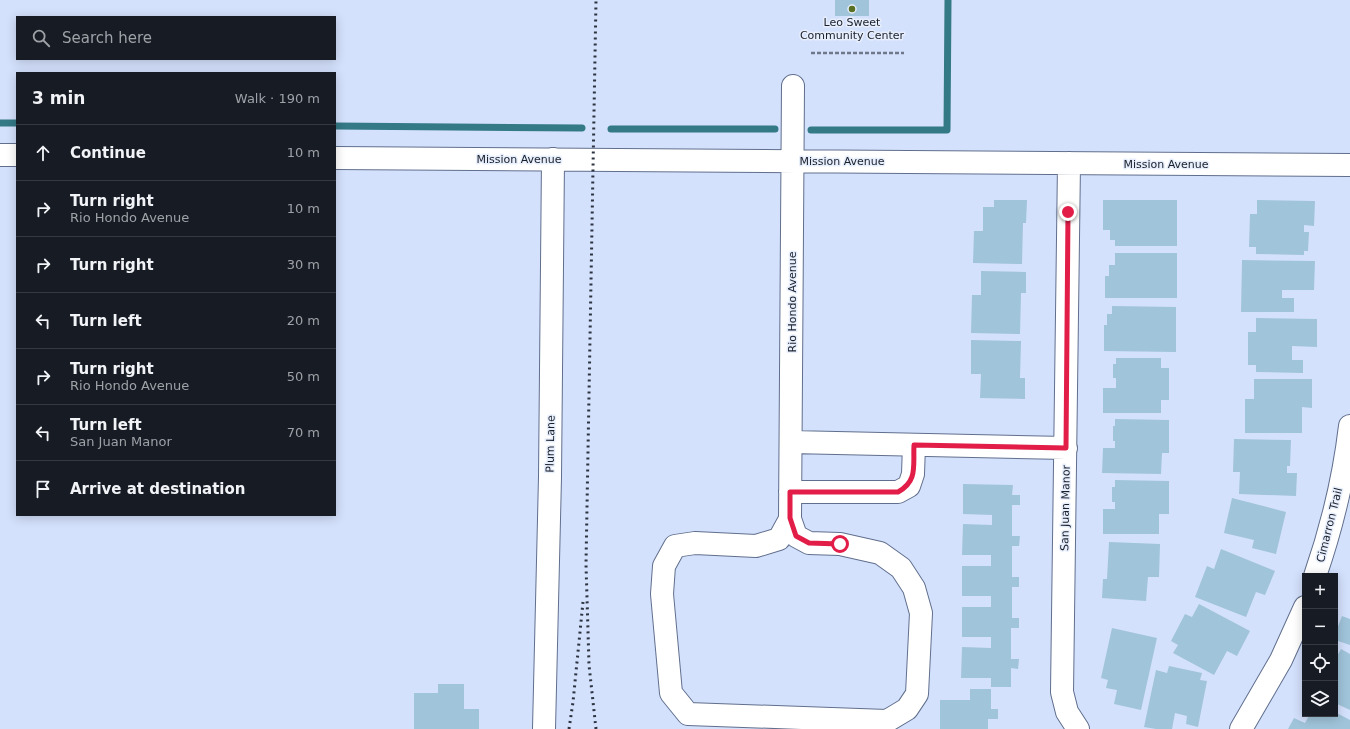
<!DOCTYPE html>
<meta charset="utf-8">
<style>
body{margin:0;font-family:"DejaVu Sans",sans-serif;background:#242831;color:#f1f3f6}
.controls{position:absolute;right:12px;bottom:12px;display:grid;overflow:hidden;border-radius:0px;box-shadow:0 2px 10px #0003}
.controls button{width:36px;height:36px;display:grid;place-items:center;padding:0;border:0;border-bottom:1px solid #363941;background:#171b24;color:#f1f3f6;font:20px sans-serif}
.stop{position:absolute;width:12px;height:12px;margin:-9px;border:3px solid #e11d48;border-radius:50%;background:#fff}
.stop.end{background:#e11d48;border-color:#fff;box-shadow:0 1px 4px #0008}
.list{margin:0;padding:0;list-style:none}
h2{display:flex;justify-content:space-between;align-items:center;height:52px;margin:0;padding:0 16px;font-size:17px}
h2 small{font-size:13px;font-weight:400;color:#9ea1a6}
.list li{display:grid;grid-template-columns:26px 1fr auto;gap:12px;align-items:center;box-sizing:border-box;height:56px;padding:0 16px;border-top:1px solid #363941}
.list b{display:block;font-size:15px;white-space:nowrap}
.list p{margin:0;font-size:13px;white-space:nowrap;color:#9ea1a6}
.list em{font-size:13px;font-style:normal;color:#9ea1a6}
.icon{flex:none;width:22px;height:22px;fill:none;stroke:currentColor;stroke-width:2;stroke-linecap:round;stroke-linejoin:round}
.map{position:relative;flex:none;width:1350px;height:729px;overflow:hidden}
.search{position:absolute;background:#171b24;box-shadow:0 2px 10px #0003;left:16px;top:16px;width:320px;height:44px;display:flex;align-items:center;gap:10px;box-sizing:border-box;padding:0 14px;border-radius:0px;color:#9ea1a6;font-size:15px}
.panel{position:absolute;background:#171b24;box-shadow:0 2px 10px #0003;left:16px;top:72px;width:320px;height:444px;border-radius:0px}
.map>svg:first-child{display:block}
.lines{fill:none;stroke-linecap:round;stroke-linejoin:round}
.stream{stroke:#347986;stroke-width:7}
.building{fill:#a0c4da}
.minor-casing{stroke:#606f8d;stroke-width:24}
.path{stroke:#6f788b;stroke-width:2.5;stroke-dasharray:4 2;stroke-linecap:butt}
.minor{stroke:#fff;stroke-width:22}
.rail{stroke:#2d3441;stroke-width:3;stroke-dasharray:2 4;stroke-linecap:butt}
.route{stroke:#e11d48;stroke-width:5}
.poi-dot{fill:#587022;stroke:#e7eefc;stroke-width:1.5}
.labels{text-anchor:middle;stroke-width:3;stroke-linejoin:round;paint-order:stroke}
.poi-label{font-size:11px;fill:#191f2b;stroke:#e7eefc}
.street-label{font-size:11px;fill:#191f2b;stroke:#e7eefc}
</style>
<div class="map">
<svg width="1350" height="729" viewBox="0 0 1350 729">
<rect width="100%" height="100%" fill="#d4e1fc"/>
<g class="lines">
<path class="stream" d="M0,123H17
M335,126L582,128
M611,129H775
M811,130H947L948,0"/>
</g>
<path class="building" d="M835,0H869V16H835Z
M994,200H1027L1026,223H1023L1022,264L973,263L974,231H983V207H994Z
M1103,200H1177V246H1115V240H1110V230H1103Z
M1257,200L1315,201L1314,226L1304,225V232H1309L1308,251H1304V255L1256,254V247H1249L1250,214H1257Z
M1115,253H1177V298H1105V276H1109V265H1115Z
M1242,260L1315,261L1314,290H1282V298H1294V312H1241Z
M981,271L1026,272V293H1021L1020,334L971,333L972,295H981Z
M1112,306L1176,307V352L1104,351V325H1107V314H1112Z
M1256,318L1317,319V347L1292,346V360H1303V373L1256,372V365H1248V332H1256Z
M971,340L1021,341L1020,378H1025V399L980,398L981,374H971Z
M1116,358H1161V368H1169V400H1161V413H1103V388H1116V378H1113V364H1116Z
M1254,379H1312V408L1302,407V433H1245V399H1254Z
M1115,419L1169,420V453H1162L1161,474L1102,473L1103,448H1115V441H1113V426H1115Z
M1234,439L1291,440L1290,466H1287V473H1297L1296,496L1239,494L1240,472H1233Z
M1115,480L1169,481V514H1159V534H1103V509H1115V502H1112V487H1115Z
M963,484L1013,485L1012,495H1020V505H1012V536H1020L1019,546H1012V577H1019V587H1012V618H1019V628H1011V659H1019L1018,669L1011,668V687H991V678H961L962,647L991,648V637H962V607H991V596H962V566H991V555H962L963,524L992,525V515L963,514Z
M1232,498L1286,512L1276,554L1252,548L1254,540L1224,533Z
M1109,542L1160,544L1159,577H1148L1146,601L1102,598L1103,579H1107Z
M1221,549L1275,571L1265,595L1256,592L1246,617L1195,597L1207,566L1214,569Z
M1199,604L1250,631L1237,656L1227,651L1214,675L1173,653L1178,645L1171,641L1185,614L1192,617Z
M1342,616L1350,619V645L1335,640V634Z
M1112,628L1157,638L1141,710L1114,704L1117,690L1106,688L1108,680L1101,678Z
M1341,649L1350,654V710L1335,703V655L1337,656Z
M1169,666L1202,673L1200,680L1207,681L1198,727L1186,724L1187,716L1175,713L1172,729H1156L1144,727L1156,670L1167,673Z
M438,684H464V709H479V729H414V693H438Z
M970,689H991V709H998V719H988V729H940V700H970Z
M1335,712L1350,720V729H1288L1294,718L1305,723L1310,714H1335Z"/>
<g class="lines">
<defs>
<path id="minor" d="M0,155H17
M335,158L1350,165
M1069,163L1062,692L1067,712L1078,729
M791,442L1066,448
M790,492H898L909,486L913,474L914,445
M790,519L779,539L756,546L695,543L675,546L664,566L662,594L671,693L688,714L887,721L907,709L917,694L921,613L914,588L901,568L880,553L840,544L809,543L796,536L790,519L793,86
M1315,576C1332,527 1344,477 1350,426
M544,729L550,477L553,159
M1241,729L1281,660L1305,607"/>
</defs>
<use href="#minor" class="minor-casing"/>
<path class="path" d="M811,53H904"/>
<use href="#minor" class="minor"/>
<path class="rail" d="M569,729L573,702L583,602
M596,729L589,665L586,564L596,0"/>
</g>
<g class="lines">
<path class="route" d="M840,544L809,543L796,536L790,518V492H898C918,481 913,466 914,445L1066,448L1068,212"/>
</g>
<circle class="poi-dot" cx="852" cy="9" r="4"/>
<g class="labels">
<g class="poi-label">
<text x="852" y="26">Leo Sweet<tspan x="852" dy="13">Community Center</tspan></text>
</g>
<g class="street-label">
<text x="519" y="163">Mission Avenue</text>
<text x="842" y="165">Mission Avenue</text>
<text x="1166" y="168">Mission Avenue</text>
<text transform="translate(792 302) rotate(-90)" y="4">Rio Hondo Avenue</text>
<text transform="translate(550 444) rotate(-89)" y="4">Plum Lane</text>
<text transform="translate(1065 508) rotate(-89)" y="4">San Juan Manor</text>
<text transform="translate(1329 525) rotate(-76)" y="4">Cimarron Trail</text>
</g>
</g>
</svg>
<div class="controls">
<button>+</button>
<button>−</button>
<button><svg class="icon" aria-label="locate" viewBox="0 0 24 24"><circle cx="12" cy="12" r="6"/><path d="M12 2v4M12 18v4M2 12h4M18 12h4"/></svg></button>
<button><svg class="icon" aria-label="layers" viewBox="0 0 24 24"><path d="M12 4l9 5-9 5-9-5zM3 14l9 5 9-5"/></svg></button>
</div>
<div class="stop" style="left:840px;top:544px"></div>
<div class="stop end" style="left:1068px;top:212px"></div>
<div class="search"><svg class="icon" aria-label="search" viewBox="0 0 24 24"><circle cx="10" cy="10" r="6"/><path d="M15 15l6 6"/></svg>Search here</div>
<section class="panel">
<h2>3 min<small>Walk · 190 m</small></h2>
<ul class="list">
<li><svg class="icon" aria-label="ahead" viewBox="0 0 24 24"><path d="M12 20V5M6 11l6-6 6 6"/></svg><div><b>Continue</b></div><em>10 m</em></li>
<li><svg class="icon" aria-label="right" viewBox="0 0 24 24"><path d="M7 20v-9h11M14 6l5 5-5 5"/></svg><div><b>Turn right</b><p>Rio Hondo Avenue</p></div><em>10 m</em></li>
<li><svg class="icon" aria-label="right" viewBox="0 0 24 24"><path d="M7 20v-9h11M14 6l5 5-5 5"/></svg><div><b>Turn right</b></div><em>30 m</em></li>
<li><svg class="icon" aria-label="left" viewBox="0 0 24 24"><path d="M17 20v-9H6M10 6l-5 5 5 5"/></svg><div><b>Turn left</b></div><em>20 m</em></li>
<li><svg class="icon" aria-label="right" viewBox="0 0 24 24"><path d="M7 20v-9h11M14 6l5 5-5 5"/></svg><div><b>Turn right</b><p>Rio Hondo Avenue</p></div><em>50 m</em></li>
<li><svg class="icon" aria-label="left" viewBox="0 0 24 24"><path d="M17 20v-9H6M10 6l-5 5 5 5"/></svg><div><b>Turn left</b><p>San Juan Manor</p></div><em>70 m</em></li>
<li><svg class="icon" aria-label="arrive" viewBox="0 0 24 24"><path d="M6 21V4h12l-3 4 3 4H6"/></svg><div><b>Arrive at destination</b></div></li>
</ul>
</section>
</div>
